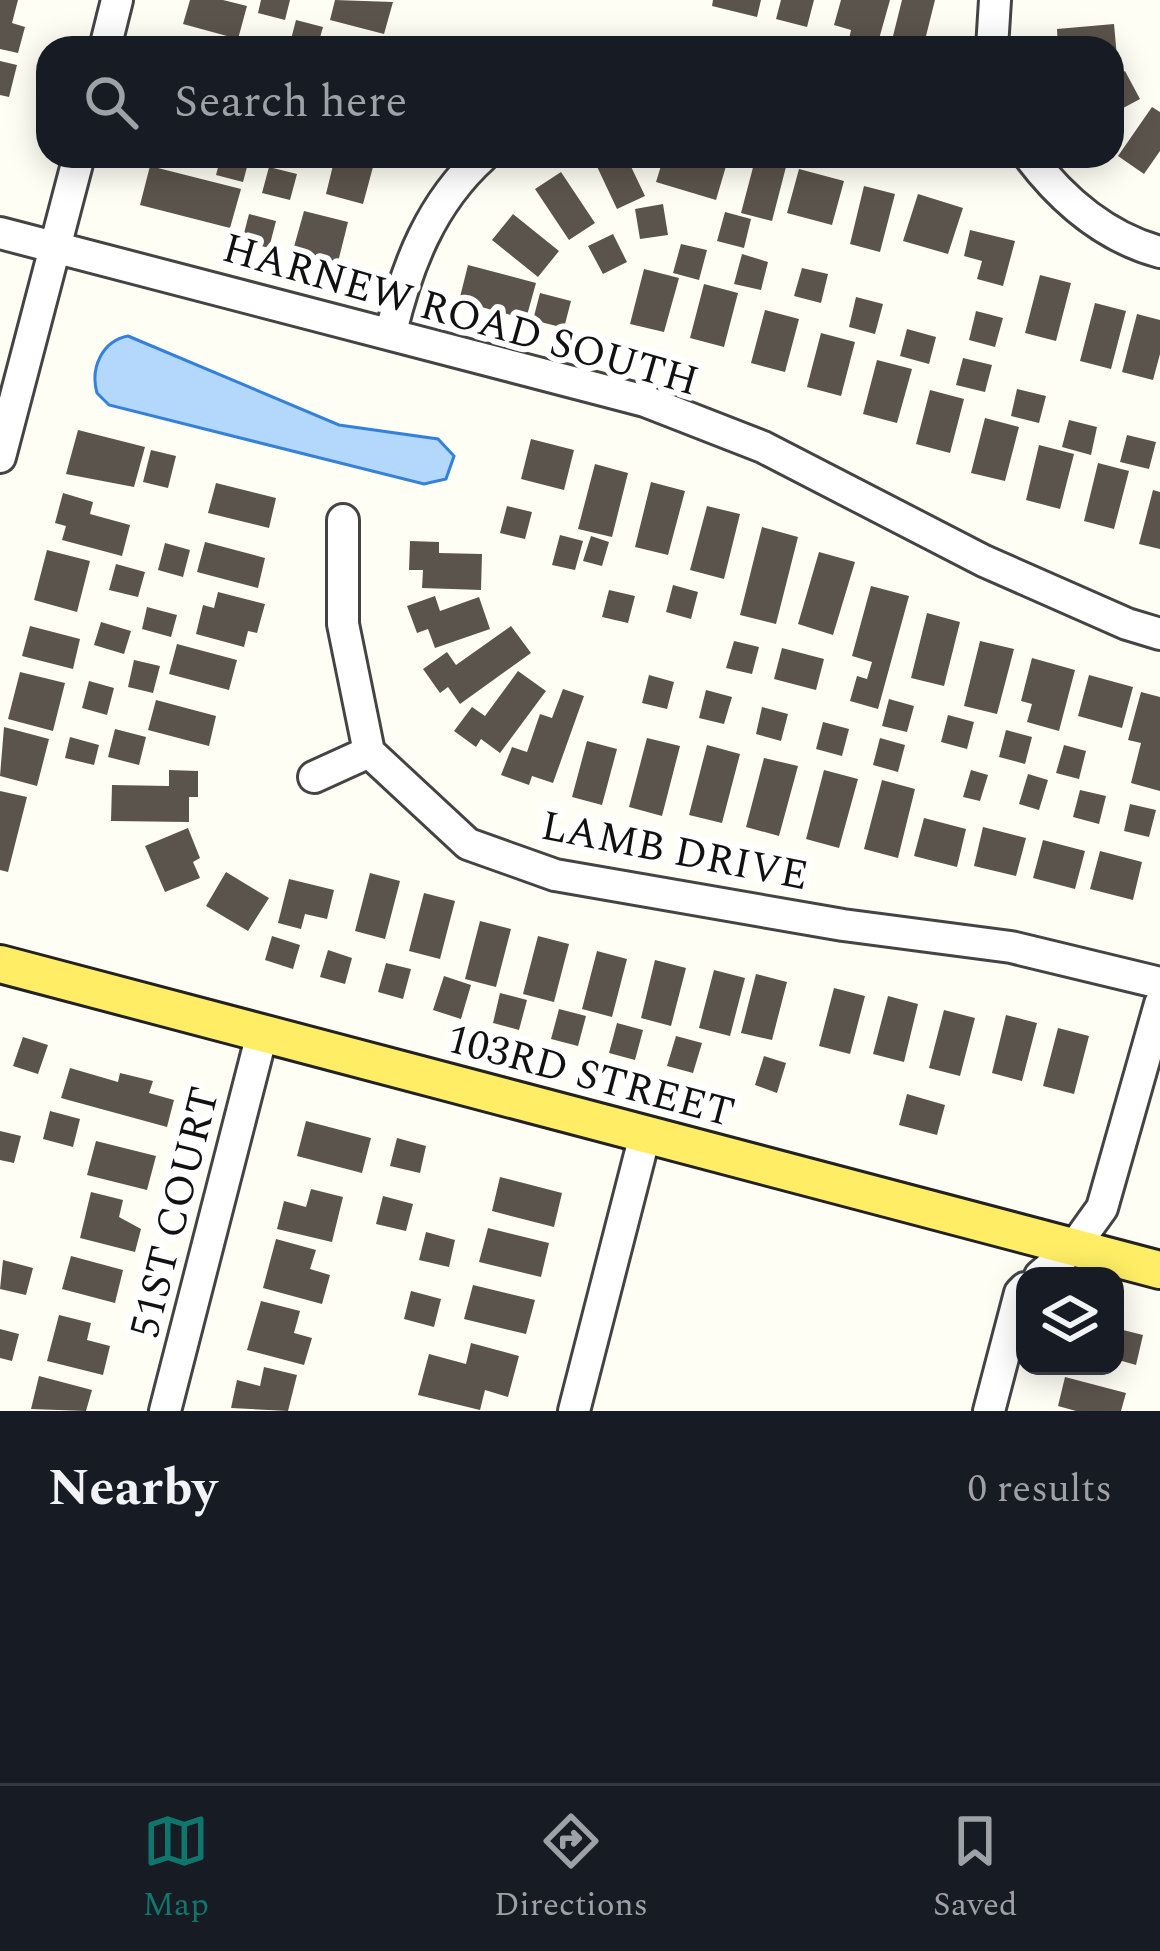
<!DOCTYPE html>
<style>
body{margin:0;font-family:Spectral,serif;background:#242831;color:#f1f3f6}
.controls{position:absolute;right:36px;bottom:36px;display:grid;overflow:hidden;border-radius:24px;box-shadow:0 6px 30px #0003}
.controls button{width:108px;height:108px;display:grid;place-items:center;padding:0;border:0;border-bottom:3px solid #363941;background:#171b24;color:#f1f3f6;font:60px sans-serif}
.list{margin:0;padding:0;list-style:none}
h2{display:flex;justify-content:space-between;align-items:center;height:156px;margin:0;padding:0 48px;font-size:51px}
h2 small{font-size:39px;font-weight:400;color:#9ea1a6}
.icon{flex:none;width:66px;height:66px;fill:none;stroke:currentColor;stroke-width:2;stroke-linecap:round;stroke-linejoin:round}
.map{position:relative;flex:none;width:1160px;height:1411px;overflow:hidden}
.search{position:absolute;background:#171b24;box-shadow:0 6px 30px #0003;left:36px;right:36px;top:36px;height:132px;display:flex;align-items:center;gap:30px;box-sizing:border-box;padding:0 42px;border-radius:36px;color:#9ea1a6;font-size:45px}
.sheet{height:372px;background:#171b24}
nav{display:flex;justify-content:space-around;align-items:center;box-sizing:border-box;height:168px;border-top:3px solid #363941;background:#171b24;font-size:33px;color:#9ea1a6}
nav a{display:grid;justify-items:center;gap:6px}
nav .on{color:#0f766e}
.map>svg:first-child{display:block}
.water{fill:#b4d7fc;stroke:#3381db;stroke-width:3}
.building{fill:#5b544c}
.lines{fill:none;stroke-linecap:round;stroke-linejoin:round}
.minor-casing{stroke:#444;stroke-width:36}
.major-casing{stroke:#222;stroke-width:42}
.minor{stroke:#fff;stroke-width:30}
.major{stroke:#ffee65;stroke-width:36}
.labels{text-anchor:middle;stroke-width:12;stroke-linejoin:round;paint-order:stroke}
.street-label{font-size:42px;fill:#111;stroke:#fff}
</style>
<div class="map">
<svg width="1160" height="1411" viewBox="0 0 1160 1411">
<rect width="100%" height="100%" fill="#fffef5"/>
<path class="water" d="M128,336L339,425L438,439L454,456L446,479L424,484L109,405L97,393C90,368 102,341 128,336Z"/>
<path class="building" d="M0,0H18L12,23L25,27L18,53L0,49Z
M190,0H223L247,6L238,39L183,24Z
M261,0H290L285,20L258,13Z
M335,0L393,2L384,34L330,20Z
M713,0H761L757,17L712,6Z
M781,0H814L807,27L776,19Z
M841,0H890L877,46L849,39L851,30L834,25Z
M902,0H935L923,48H890Z
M296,20L323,27L317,48L289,47Z
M1114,24L1117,57H1112V48H1058L1057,29Z
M0,61L17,65L9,97L0,95Z
M1125,71L1140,99L1112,114V78Z
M1152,107L1160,112V151L1144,174L1118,156Z
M221,156H250L243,182L216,175Z
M592,156H626L645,196L617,209Z
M664,156H729L716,200L656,182Z
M756,156L787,163L772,221L741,213Z
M335,157L373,167L363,204L326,194Z
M150,166L241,189L230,228L140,205Z
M269,167L297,174L290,200L262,193Z
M799,169L844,181L832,225L787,213Z
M561,172L595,223L569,240L535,189Z
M864,186L895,194L880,252L850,244Z
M918,194L963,208L948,254L903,241Z
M663,204L668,235L640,239L635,209Z
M304,211L348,222L337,266L292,254Z
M725,212L751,219L744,248L717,241Z
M249,214L276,221L269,248L242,241Z
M513,214L559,251L538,277L492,240Z
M970,230L1015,241L1003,286L977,279L982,261L964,256Z
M613,234L627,262L603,274L588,246Z
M681,244L707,250L699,280L673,273Z
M742,254L768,262L761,290L734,284Z
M468,265L536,283L526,319L459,301Z
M802,268L828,274L821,303L794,296Z
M644,269L679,278L664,332L630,324Z
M1040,275L1071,283L1056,341L1025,333Z
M704,284L738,293L724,347L690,338Z
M540,293L571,301L564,328L533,320Z
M856,297L883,304L875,334L849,327Z
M1095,303L1126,311L1111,369L1080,361Z
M765,310L799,319L785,372L751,363Z
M976,311L1003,318L995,347L969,340Z
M1137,314L1160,320V354L1153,380L1122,372Z
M907,329L936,337L929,364L900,356Z
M821,333L855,342L841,396L807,387Z
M963,358L992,365L985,392L956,385Z
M877,360L912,369L897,423L863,414Z
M1017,389L1046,396L1039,423L1011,416Z
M930,390L964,399L950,453L916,444Z
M985,418L1019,427L1005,481L971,473Z
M1069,420L1097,427L1091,455L1062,447Z
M78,430L145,447L134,487L66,474Z
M1127,435L1156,442L1149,469L1120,462Z
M531,439L574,450L564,490L521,479Z
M1039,445L1074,454L1060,509L1026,500Z
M151,450L176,456L168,488L143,482Z
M1098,463L1129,471L1114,529L1084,521Z
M595,464L628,473L612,537L578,529Z
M651,482L685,491L668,555L635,547Z
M216,483L276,498L269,528L208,513Z
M1153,490L1160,492V549L1139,544Z
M63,493L93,502L90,514L130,525L122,556L62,540L66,526L55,523Z
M507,506L532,512L525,539L500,533Z
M707,506L740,514L724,579L690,570Z
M762,527L798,537L776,624L740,615Z
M560,535L583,541L575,570L552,565Z
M591,536L609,542L602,566L583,561Z
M410,541L439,542V553L482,554L481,590L422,588L423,570H409Z
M205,542L265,558L258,588L197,572Z
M165,543L190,550L183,577L158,570Z
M47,550L90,561L77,612L34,600Z
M819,552L855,562L833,635L798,624Z
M116,564L145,572L138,597L109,590Z
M673,585L698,592L691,619L666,612Z
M871,586L909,596L878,709L850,701L857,676L867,679L872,662L852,656Z
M609,590L635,596L628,623L602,617Z
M218,592L265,604L257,633L248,631L244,647L196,634L203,605L214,608Z
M435,596L440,611L479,597L490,629L435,648L428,629L417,633L407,606Z
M147,607L177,615L171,637L142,629Z
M927,613L960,622L944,686L911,678Z
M101,622L131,631L124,654L94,645Z
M30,626L80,639L73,669L22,656Z
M511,626L531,653L460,704L448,687L440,693L423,669L447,652L456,665Z
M734,641L759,647L752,674L726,668Z
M980,641L1014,649L997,714L964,706Z
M177,644L237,660L229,690L169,674Z
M782,648L824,659L816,690L774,679Z
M1032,658L1075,670L1059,731L1027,722L1032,704L1021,701Z
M134,660L160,666L153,693L128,687Z
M518,671L546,691L500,753L481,739L476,747L454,731L472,707L485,716Z
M20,672L65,683L53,731L8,719Z
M649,675L674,682L667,709L642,703Z
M1089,675L1133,687L1122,728L1078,716Z
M89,681L114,688L107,715L82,708Z
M563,689L584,696L553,783L532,776L529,785L501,775L512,747L527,752L540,714L552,718Z
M706,690L732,697L724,724L699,718Z
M1141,692L1160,697V791L1131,783L1141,743L1128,740Z
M889,699L914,706L907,732L882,726Z
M156,700L216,716L209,746L148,730Z
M762,707L788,714L781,741L756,734Z
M948,715L974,722L967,749L941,742Z
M823,722L849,729L842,756L816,749Z
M4,727L49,739L37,786L0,776Z
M115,729L146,737L139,765L108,757Z
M1006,730L1032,737L1025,764L999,757Z
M70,737L99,745L94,765L65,758Z
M647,738L680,746L662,816L629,807Z
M880,738L905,745L898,772L873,765Z
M587,741L617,749L602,805L572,797Z
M707,745L740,754L722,823L689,815Z
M1064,745L1086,751L1079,779L1056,773Z
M764,758L798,766L779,836L746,827Z
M169,770L198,771V797H189V822L111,821L112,785L169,786Z
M824,770L858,779L839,848L806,839Z
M971,770L988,775L980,801L963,797Z
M1028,774L1048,780L1039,810L1019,804Z
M882,780L915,789L898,858L864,849Z
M1080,790L1106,796L1099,824L1073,817Z
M0,791L27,797L8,872L0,870Z
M1130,804L1156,810L1149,837L1124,831Z
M924,818L966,829L957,867L914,856Z
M983,827L1026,838L1016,876L974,866Z
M188,828L200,858L193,862L200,878L165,892L145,846Z
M1043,840L1085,851L1075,889L1033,878Z
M1100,851L1142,862L1133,900L1090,889Z
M226,872L269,898L248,931L206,906Z
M370,873L400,881L385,939L355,931Z
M289,879L334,890L327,919L305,914L301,929L278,923Z
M424,893L455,901L440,959L409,951Z
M480,921L511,929L496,987L465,979Z
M272,936L300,945L293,969L265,960Z
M538,936L569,944L554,1002L523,994Z
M328,950L352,958L345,984L320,977Z
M597,951L627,959L612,1017L582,1009Z
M655,960L686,968L671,1026L641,1018Z
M386,963L411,969L403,999L378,992Z
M714,970L745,978L730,1036L699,1028Z
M756,974L787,982L772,1040L741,1033Z
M444,976L471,985L461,1019L433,1010Z
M834,988L865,996L850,1054L819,1046Z
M500,993L527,1000L519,1030L493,1023Z
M888,996L918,1004L904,1062L873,1054Z
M559,1009L586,1016L578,1046L551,1039Z
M944,1010L975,1018L960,1076L929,1068Z
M1006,1015L1037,1023L1022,1081L992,1073Z
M617,1023L643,1030L635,1060L609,1053Z
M1058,1028L1089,1036L1074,1094L1043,1086Z
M676,1036L702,1043L693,1073L667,1066Z
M23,1037L48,1045L38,1074L13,1066Z
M764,1056L786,1063L777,1093L755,1085Z
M70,1068L118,1082L120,1073L153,1081L149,1093L174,1100L167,1127L61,1098Z
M907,1094L945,1105L937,1135L899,1125Z
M50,1111L80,1119L73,1147L43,1139Z
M306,1121L371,1138L362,1173L297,1156Z
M0,1131L21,1136L14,1163L0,1160Z
M397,1138L426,1146L420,1173L390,1166Z
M96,1141L156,1156L147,1190L87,1175Z
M500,1177L562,1193L554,1227L492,1211Z
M311,1189L343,1197L332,1242L277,1229L284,1201L306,1207Z
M91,1192L123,1200L119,1217L141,1229L135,1252L80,1238Z
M383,1196L413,1204L406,1231L376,1224Z
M488,1228L549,1243L541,1277L479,1262Z
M426,1232L455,1240L449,1267L419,1260Z
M276,1239L316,1250L310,1269L330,1275L322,1304L263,1288Z
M71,1256L123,1270L115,1303L62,1289Z
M3,1260L33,1268L26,1295L0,1289Z
M473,1285L535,1300L526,1334L464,1319Z
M411,1291L441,1299L434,1327L404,1319Z
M261,1301L300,1311L294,1333L312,1338L304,1365L247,1350Z
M59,1315L91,1323L87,1340L110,1346L103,1375L47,1361Z
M1115,1328L1143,1335L1136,1365L1115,1359Z
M0,1329L19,1334L12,1361L0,1358Z
M471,1343L519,1356L508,1397L485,1390L480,1410L418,1395L429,1354L466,1364Z
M264,1367L297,1375L288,1411L231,1408L237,1380L260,1386Z
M39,1376L92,1390L86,1411L31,1409Z
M1065,1377L1126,1393L1121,1411H1076L1058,1406Z"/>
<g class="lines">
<defs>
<path id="minor" d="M105,48L117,0
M992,48L995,0
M1029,156C1063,201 1105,237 1160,252
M0,233L645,401L763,447L984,561L1127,624L1160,634
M391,332C407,265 431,203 483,156
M0,457L79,156
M343,520V624L369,752L468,844L555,875L843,925L1011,947L1160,983
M314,777L369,752
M1040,1276L1074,1247L1102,1208L1160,1004
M165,1411L262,1034
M574,1411L645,1135
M989,1411L1020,1293L1025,1288"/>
<path id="major" d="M0,964L1160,1270"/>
</defs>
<use href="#minor" class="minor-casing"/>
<use href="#major" class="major-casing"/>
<use href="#minor" class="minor"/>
<use href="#major" class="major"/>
</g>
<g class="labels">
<g class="street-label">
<text transform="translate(461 313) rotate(16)" y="15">HARNEW ROAD SOUTH</text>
<text transform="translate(675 849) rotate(11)" y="15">LAMB DRIVE</text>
<text transform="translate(591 1074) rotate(15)" y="15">103RD STREET</text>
<text transform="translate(173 1212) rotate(-76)" y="15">51ST COURT</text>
</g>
</g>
</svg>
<div class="controls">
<button><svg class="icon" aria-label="layers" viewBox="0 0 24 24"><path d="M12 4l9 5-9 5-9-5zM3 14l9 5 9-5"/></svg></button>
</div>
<div class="search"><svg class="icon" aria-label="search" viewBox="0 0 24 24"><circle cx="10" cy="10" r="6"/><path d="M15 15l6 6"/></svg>Search here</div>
</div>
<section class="sheet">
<h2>Nearby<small>0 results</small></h2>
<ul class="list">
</ul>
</section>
<nav>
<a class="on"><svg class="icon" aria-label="map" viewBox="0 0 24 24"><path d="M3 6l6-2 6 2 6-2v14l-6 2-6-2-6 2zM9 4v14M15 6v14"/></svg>Map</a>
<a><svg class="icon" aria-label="directions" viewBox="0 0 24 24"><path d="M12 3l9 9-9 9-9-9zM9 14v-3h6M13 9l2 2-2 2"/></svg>Directions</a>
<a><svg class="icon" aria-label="saved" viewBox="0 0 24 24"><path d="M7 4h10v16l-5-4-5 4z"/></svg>Saved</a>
</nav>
